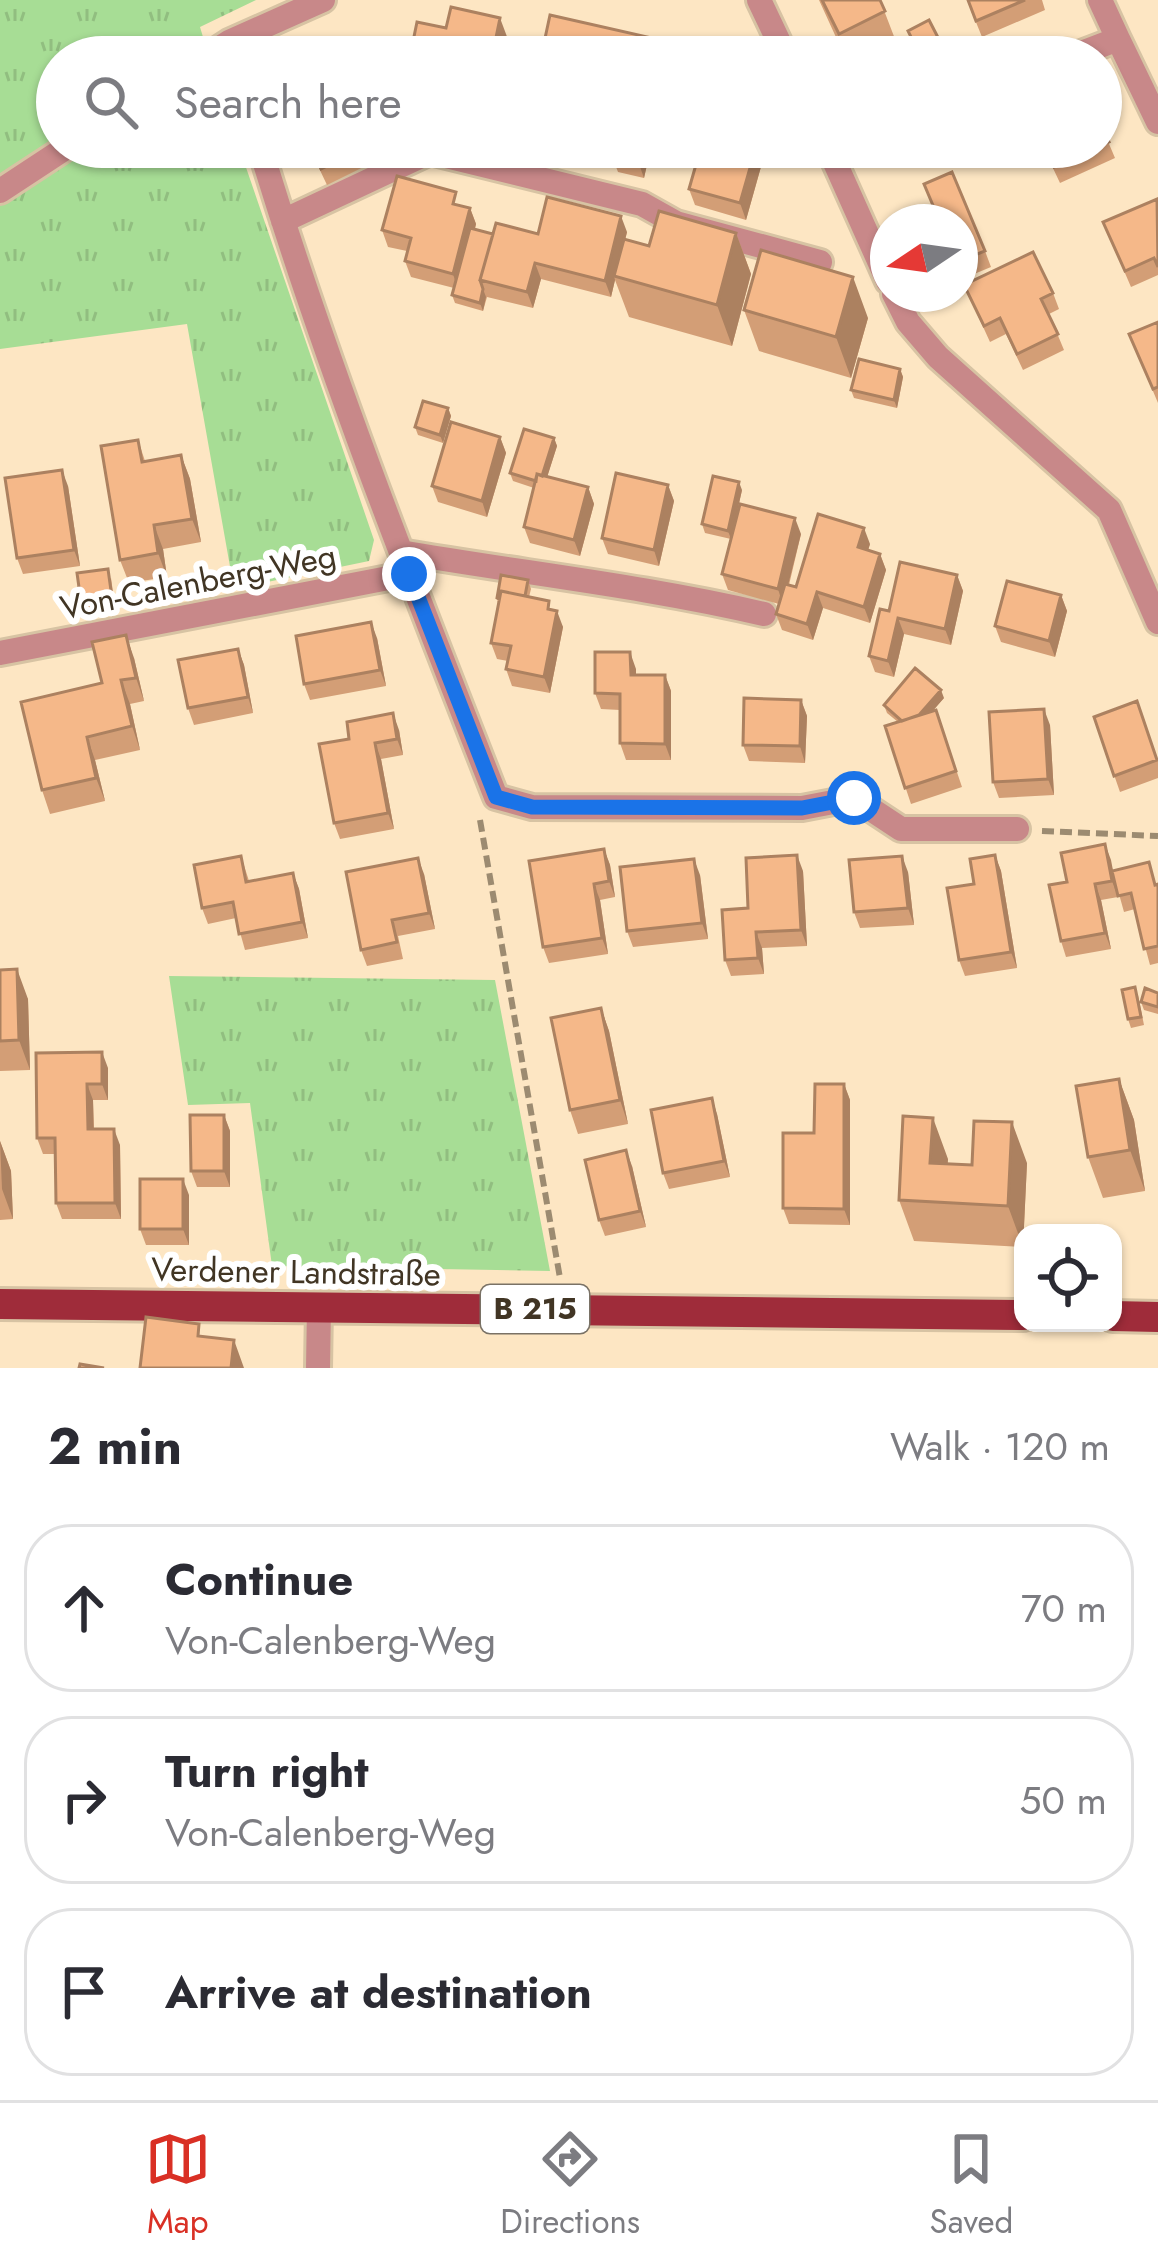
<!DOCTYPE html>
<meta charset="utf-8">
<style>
body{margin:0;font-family:Jost,sans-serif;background:#f2f2f3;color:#2b2b33}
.controls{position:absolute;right:36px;bottom:36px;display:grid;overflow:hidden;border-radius:24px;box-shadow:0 3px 9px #0004}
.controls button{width:108px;height:108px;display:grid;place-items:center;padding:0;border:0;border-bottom:3px solid #e1e1e2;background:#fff;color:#2b2b33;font:60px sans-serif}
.compass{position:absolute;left:870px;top:204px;width:108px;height:108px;border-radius:50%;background:#fff;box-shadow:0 3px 9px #0004;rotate:257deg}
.stop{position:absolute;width:36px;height:36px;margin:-27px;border:9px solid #1a73e8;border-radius:50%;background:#fff}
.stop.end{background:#1a73e8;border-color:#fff;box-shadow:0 3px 12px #0008}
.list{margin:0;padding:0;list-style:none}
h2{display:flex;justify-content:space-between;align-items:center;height:156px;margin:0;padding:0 48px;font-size:51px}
h2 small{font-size:39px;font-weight:400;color:#7c7c81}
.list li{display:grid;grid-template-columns:78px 1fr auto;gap:36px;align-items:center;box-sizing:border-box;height:168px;margin:0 24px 24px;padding:0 24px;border:3px solid #e1e1e2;border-radius:48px}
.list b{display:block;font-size:45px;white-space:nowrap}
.list p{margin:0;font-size:39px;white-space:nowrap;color:#7c7c81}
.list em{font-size:39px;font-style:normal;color:#7c7c81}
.icon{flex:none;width:66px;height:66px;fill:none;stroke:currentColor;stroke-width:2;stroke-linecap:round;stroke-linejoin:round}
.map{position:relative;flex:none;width:1158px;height:1368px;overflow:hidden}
.search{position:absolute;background:#fff;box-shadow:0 3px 9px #0004;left:36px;right:36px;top:36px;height:132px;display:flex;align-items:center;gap:30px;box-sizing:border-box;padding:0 42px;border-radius:66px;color:#7c7c81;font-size:45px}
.sheet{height:732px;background:#fff}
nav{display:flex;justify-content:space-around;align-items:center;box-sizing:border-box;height:168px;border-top:3px solid #e1e1e2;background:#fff;font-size:33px;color:#7c7c81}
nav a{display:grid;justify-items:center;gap:6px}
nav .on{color:#d93025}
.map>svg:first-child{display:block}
.grass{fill:url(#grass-tufts)}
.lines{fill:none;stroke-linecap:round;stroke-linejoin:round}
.street-casing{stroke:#d7c3a3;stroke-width:30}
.primary-casing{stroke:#d7c3a3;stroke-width:36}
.path{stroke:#9c8b71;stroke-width:6;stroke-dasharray:12 6;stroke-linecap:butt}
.street{stroke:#c88889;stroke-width:24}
.primary{stroke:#9f2c3a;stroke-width:30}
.wall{fill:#d39e76}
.shaded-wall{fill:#ac8160}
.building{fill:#f5b889;stroke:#ac8160;stroke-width:3}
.route{stroke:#1a73e8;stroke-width:15}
.labels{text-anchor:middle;stroke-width:12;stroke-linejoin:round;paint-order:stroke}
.shield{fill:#fff;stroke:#7a7266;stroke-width:3}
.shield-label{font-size:30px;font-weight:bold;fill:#413524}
.street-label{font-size:33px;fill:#413524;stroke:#fff}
</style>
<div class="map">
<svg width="1158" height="1368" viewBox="0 0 1158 1368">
<defs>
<pattern id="grass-tufts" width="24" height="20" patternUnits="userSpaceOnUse" patternTransform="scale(3)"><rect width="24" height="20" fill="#a7dd95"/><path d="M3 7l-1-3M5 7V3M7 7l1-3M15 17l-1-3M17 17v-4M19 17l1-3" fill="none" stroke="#91be80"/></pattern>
</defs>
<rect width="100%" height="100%" fill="#fde6c3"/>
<path class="grass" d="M0,0H256L200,27L209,57H57V147H239L374,540L369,561L234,589L187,324L0,349Z
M169,976L495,980L550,1271L272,1266L250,1103L188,1105Z"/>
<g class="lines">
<defs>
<path id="street" d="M759,0L786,57
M1118,39L1158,122
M206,57L229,42L323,0
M1071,57L1118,39L1100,0
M260,147C327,368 412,583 496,797L532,807L802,808L854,798L901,829H1017
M828,147L888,281
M0,191L67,147
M283,221L430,152L642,204L676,223L820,262
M894,294L908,322L938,357L1109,510L1158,622
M401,552C522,573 644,586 764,614
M0,653L409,574
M318,1368L319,1307"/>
<path id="primary" d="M0,1304L1023,1315
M1113,1316L1158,1317"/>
</defs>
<use href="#street" class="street-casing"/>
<use href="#primary" class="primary-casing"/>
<path class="path" d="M480,820L560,1278
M1042,831L1158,836"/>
<use href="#street" class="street"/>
<use href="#primary" class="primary"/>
</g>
<path class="wall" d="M819,0H880L900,52L890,57H845Z
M967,0H1042L1045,10L982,37Z
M1101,125L1115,158L1060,183L1043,147H1101Z
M309,147H390L392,153L327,185Z
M541,147H582L579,162L543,153Z
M592,147H651L644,178L618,172L610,151Z
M701,147H761L764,156L746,220L695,205L689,189Z
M1158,202V275L1131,287L1103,222Z
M461,206L470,208L476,224L475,229L493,234L627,232L625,240L649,246L736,233L751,274L732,346L629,317L615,280L611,297L541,279L533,308L487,297L483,311L455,303L452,295L454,288L411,277L405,261L407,251L388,247L382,230Z
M960,222L985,251L991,267L962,279L960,273Z
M964,285L1053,293L1059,309L1049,314L1064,350L1023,370L1006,334L990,342Z
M744,310L868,318L851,378L759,351Z
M1158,322V403L1129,334Z
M900,369L903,377L897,408L854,398L851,390Z
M448,408L451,416L443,443L418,435L415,427Z
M500,437L506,453L487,517L438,502L432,486Z
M554,438L557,446L547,477L588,487L594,504L580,556L530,543L524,527L534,488L513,481L510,473Z
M138,440L145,461L181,455L190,479L201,542L163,549L167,577L129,583L120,560Z
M668,485L674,501L659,566L608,554L602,538Z
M68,486L80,566L23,574L17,558Z
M742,490L731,539L705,533L702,524Z
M801,534L789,585L796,587L870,544L868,550L880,554L886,570L870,623L823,608L813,640L782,630L776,614L779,604L728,590L722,574Z
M957,575L963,591L951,645L904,634L894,677L875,672L869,656L889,611Z
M111,578L116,613L85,617L82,609Z
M528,580L531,589L529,597L553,610L563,627L550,693L512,686L506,669L508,661L497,659L491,643L498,603L497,598Z
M1061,595L1067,611L1055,657L1001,642L995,626Z
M377,638L386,686L310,700L304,684Z
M238,649L244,665L253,713L194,725L188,708Z
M134,658L144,701L130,704L140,750L95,760L105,801L50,814L42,790L102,683Z
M636,669V675H665L671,691V760H626L620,743V710L601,709L595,693Z
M944,698L933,710H936L962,787L911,804L885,726L898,722L887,713L884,705Z
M801,700L807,716L805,763L749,761L743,745Z
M1137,701L1158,761V778L1120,792L1094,717Z
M1050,725L1054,795L999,798L993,782Z
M399,730L403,755L381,759L394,829L340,839L334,823L319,744Z
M1105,844L1113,871L1158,884V963L1150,965L1135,909L1124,912L1114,876L1118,897L1101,900L1111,949L1066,957L1061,941L1067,882Z
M604,849L610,865L615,897L600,900L608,954L549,963L543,947Z
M995,855L1001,871L1017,968L965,976L959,960L974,884Z
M241,856L249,881L293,873L299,889L308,938L245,950L236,918L208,924L202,908Z
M803,871L807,946L762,948L764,974L731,976L725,960L748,908Z
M908,872L914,925L860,928L854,912Z
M424,874L435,929L398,936L403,959L367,966L361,950Z
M700,875L708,939L633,947L627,931Z
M0,970L28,999L30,1070L0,1071Z
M1158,993V1014L1144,1010L1141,1002Z
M1138,995L1144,1025L1131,1028L1128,1019Z
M601,1008L609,1031L628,1124L578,1134L570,1110Z
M36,1053L108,1068V1100H93L94,1129L120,1145L121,1219H62L56,1203V1154H43L37,1138Z
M1119,1079L1134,1120L1145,1191L1103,1198L1088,1157Z
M844,1084L850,1100V1225L789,1224L783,1208Z
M717,1114L730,1177L669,1189L663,1173Z
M224,1115L230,1131V1187H197L191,1171Z
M0,1141L11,1171L13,1219L0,1220Z
M948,1159L947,1164L972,1165L1027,1163L1023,1247L914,1241L899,1200Z
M632,1166L646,1227L605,1236L599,1220Z
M189,1195V1245H146L140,1229Z"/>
<path class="shaded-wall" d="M500,18L509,42L506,57H492Z
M652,38L659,57H647Z
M574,147H582L579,162Z
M633,147H651L644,178Z
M756,147H761L764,156L746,220L740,203Z
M470,208L476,224L458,290L453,274Z
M621,216L627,232L616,277L614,276L615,280L611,297L605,281Z
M736,233L751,274L732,346L717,305Z
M535,263L541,279L533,308L527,292Z
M853,277L868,318L851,378L836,337Z
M483,289L486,297L483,311L480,303Z
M900,369L903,377L897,408L894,400Z
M448,408L451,416L443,443L440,435Z
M500,437L506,453L487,517L482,501Z
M554,438L557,446L543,490L540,482Z
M181,455L190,479L201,542L192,519Z
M62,470L68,486L80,566L74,550Z
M739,482L742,490L731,539L728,531Z
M668,485L674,501L659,566L654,550Z
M588,487L594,504L580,556L574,540Z
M795,518L801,534L783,605L778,589Z
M154,525L163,549L167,577L158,553Z
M864,528L870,544L864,563L858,547Z
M880,554L886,570L870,623L864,607Z
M957,575L963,591L951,645L945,629Z
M817,592L823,608L813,640L807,624Z
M1061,595L1067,611L1055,657L1049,641Z
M557,611L563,627L550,693L544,677Z
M898,618L904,634L894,677L888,661Z
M371,622L377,638L386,686L380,670Z
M126,635L134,658L144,701L136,678Z
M238,649L244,665L253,713L248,697Z
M630,652L636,669V691L631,675Z
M665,675L671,691V760L665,744Z
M121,680L130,704L140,750L132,726Z
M941,690L944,698L912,735L909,727Z
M801,700L807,716L805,763L800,746Z
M1044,709L1050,725L1054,795L1048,779Z
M393,713L399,730L403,755L397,739Z
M87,737L95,760L105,801L96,778Z
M375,743L381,759L394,829L388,813Z
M1105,844L1111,860L1118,897L1112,881Z
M604,849L610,865L615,897L609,881Z
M797,855L803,871L807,946L801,930Z
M995,855L1001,871L1017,968L1011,952Z
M902,856L908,872L914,925L908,908Z
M418,858L424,874L435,929L429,913Z
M694,859L700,875L708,939L702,923Z
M293,873L299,889L308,938L302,922Z
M594,884L600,900L608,954L602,938Z
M1095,884L1101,900L1111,949L1105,933Z
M756,932L762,948L764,974L758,958Z
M17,969L28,999L30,1070L19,1040Z
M601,1008L609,1031L628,1124L620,1100Z
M102,1052L108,1068V1100L102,1084Z
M1119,1079L1134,1120L1145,1191L1130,1150Z
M87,1084L93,1100L94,1145L88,1129Z
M844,1084L850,1100V1225L844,1209Z
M712,1098L717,1114L730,1177L724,1161Z
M224,1115L230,1131V1187L224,1171Z
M933,1118L948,1159L945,1204L930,1163Z
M1012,1122L1027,1163L1023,1247L1008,1206Z
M114,1129L120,1145L121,1219L115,1203Z
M0,1141L11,1171L13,1219L2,1189Z
M626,1150L632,1166L646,1227L640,1211Z
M183,1179L189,1195V1245L183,1229Z
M234,1340L244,1368H231Z"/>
<path class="building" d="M822,0H880L885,11L839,34Z
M968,0H1025L976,21Z
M451,7L500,18L492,57L410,56L417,22L446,28Z
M550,15L652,38L647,57H541Z
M929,20L947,55L942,57H921L908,31Z
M716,49L751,57H714Z
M1101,125L1109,142L1101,145Z
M311,147H365L321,169Z
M701,147H756L740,203L689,189Z
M1045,147H1097L1054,167Z
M952,172L985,251L960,261V222H940L924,184Z
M397,176L456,192L453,204L470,208L453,274L405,261L411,238L382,230Z
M547,197L621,216L605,281L535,263L527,292L480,280L496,223L538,234Z
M1157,199L1158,267L1154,258L1125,271L1103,222Z
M659,211L736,233L717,305L614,276L624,239L649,246Z
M470,228L493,234L480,280L483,289L480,303L452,295Z
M761,250L853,277L836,337L744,310Z
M1033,252L1053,293L1041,299L1058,334L1017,354L1000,318L984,326L964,285Z
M1158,322V387L1153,389L1129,334Z
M859,359L900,369L894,400L851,390Z
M423,401L448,408L440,435L415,427Z
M451,422L500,437L482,501L432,486Z
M524,429L554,438L542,476L537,474L536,481L510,473Z
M138,440L142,462L181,455L192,519L154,525L158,553L120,560L101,446Z
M62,470L74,550L17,558L5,478Z
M616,473L668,485L654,550L602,538Z
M537,474L588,487L574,540L524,527Z
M713,476L739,482L728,531L702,524Z
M740,504L795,518L778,589L722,574Z
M818,514L864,528L858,547L880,554L864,607L817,592L807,624L776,614L785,584L796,587Z
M900,562L957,575L945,629L898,618L888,661L869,656L880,609L889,611Z
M108,569L113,605L82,609L77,573Z
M501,575L528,580L525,596L501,591L499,599L497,598Z
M1007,581L1061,595L1049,641L995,626Z
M501,591L549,601L548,609L557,611L544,677L506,669L511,646L491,643Z
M371,622L380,670L304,684L296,636Z
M126,635L136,678L121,680L132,726L87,737L96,778L42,790L21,702L102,683L92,642Z
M238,649L248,697L188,708L178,660Z
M595,652H630L631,675H665V744L620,743V694L595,693Z
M915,668L941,690L919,715L902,721L884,705Z
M744,698L801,700L800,746L743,745Z
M1137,701L1157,760L1114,776L1094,717Z
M1044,709L1048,779L993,782L989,712Z
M936,710L956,771L905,788L885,726Z
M393,713L397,739L375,743L388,813L334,823L319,744L349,739L347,722Z
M1105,844L1112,881L1095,884L1105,933L1061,941L1049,885L1067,882L1061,853Z
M604,849L609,881L594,884L602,938L543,947L529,861Z
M797,855L801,930L756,932L758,958L725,960L722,910L748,908L746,858Z
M995,855L1011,952L959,960L947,888L974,884L970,859Z
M241,856L246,882L293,873L302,922L239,934L233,902L202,908L194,865Z
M902,856L908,908L854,912L849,860Z
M418,858L429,913L392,920L397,942L361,950L346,872Z
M694,859L702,923L627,931L620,867Z
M1149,862L1155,885L1158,884V946L1144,949L1131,893L1118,896L1112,871Z
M17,969L19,1040L0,1041V970Z
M1135,987L1141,1017L1128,1019L1122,990Z
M1145,988L1158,993V1007L1141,1002Z
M601,1008L620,1100L570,1110L551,1018Z
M102,1052V1084H87L88,1129H114L115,1203H56L55,1138H37L36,1053Z
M1119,1079L1130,1150L1088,1157L1076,1086Z
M815,1084H844V1209L783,1208V1133H814Z
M712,1098L724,1161L663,1173L651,1110Z
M190,1115H224V1171H191Z
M903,1116L933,1118L930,1163L972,1165L974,1121L1012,1122L1008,1206L899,1200Z
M626,1150L640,1211L599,1220L585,1160Z
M140,1179H183V1229H140Z
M146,1317L199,1324L198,1336L234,1340L231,1368H140Z
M80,1364L104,1368H79Z"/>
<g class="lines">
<path class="route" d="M409,574L496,797L532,807L802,808L854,798"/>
</g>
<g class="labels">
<rect class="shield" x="481" y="1285" width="108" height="48" rx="9"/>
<g class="shield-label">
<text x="535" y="1319">B 215</text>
</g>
<g class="street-label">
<text transform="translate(198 581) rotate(-11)" y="12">Von-Calenberg-Weg</text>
<text transform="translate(296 1271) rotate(1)" y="12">Verdener Landstraße</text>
</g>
</g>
</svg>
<div class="controls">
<button><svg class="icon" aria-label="locate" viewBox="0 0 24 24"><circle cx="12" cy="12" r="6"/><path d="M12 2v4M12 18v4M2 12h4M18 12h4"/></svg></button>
</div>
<svg class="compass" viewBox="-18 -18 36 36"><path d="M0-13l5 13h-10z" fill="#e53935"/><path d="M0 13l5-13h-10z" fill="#7c7c81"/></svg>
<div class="stop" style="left:854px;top:798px"></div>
<div class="stop end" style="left:409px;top:574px"></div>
<div class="search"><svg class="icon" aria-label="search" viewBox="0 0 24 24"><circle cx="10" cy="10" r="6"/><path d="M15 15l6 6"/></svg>Search here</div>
</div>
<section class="sheet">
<h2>2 min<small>Walk · 120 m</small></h2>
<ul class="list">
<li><svg class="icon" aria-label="ahead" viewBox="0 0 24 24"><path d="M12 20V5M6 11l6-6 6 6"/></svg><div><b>Continue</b><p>Von-Calenberg-Weg</p></div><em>70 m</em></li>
<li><svg class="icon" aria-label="right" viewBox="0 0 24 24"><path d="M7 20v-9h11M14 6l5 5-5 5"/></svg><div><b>Turn right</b><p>Von-Calenberg-Weg</p></div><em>50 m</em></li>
<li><svg class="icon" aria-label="arrive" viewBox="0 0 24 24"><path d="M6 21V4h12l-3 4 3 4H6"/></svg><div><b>Arrive at destination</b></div></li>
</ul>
</section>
<nav>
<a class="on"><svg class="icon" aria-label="map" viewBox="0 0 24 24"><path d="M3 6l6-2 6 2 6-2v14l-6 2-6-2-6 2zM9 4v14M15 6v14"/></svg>Map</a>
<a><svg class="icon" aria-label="directions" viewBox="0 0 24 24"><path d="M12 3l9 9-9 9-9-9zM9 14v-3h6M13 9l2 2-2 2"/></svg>Directions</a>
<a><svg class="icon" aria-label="saved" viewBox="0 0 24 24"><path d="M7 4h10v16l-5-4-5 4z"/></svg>Saved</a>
</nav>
